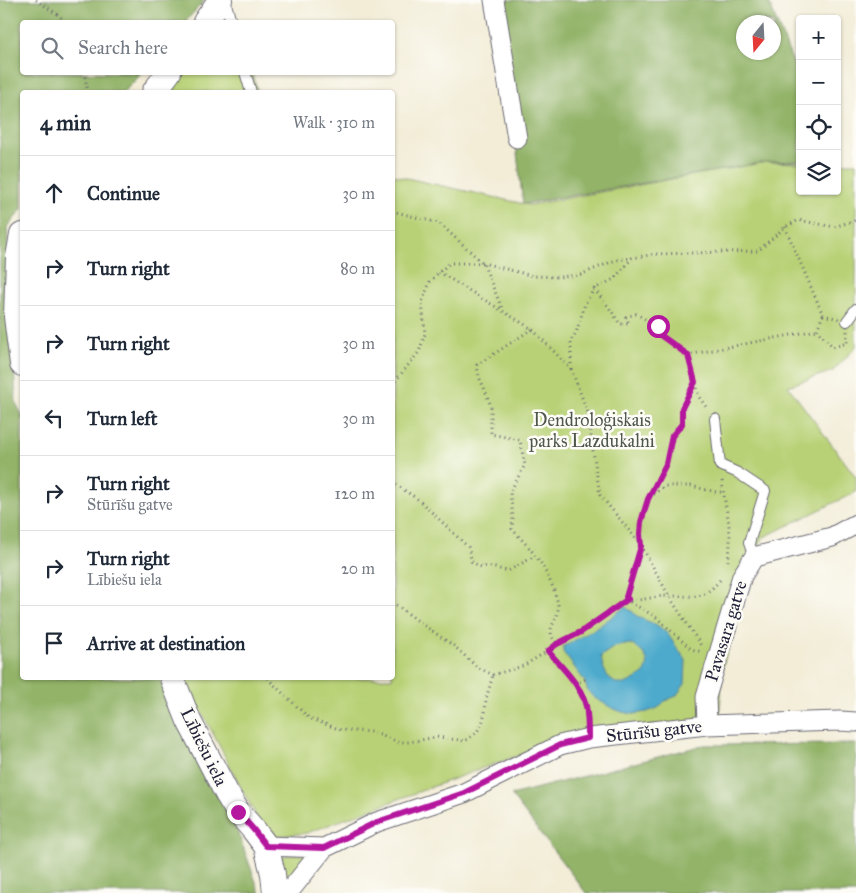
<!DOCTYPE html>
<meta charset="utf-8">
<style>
body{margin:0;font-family:"IM FELL Great Primer",serif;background:#f6f6f7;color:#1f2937}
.controls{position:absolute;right:15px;top:15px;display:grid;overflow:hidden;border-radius:5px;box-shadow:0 1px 4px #0004}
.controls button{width:45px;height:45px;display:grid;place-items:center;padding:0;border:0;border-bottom:1px solid #e0e1e3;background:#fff;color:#1f2937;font:25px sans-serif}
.compass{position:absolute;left:736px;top:15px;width:45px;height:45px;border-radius:50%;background:#fff;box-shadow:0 1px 4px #0004;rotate:198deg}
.stop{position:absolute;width:15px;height:15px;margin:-11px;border:4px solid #b5179e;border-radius:50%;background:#fff}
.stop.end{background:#b5179e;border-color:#fff;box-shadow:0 1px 5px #0008}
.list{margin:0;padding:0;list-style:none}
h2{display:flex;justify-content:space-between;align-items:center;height:65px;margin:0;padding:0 20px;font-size:21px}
h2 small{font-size:16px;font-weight:400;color:#747a83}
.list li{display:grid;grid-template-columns:32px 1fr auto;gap:15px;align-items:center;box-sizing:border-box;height:75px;padding:0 20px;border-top:1px solid #e0e1e3}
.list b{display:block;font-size:19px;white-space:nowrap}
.list p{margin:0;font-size:16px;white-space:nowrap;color:#747a83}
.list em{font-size:16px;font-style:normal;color:#747a83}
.icon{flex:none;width:28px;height:28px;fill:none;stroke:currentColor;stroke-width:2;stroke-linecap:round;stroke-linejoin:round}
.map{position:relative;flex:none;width:856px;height:893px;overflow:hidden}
.search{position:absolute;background:#fff;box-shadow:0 1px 4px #0004;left:20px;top:20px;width:375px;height:55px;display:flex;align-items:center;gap:12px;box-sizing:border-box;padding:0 18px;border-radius:5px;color:#747a83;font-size:19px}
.panel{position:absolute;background:#fff;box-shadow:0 1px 4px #0004;left:20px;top:90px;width:375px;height:590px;border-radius:5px}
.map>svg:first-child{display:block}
.green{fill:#b8d176;stroke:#6d7a58}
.forest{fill:#92b367;stroke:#5a6a51;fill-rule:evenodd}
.water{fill:#4daacc;stroke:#386684;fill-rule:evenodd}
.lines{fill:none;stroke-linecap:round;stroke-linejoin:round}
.service-casing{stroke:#6b6972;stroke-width:12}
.minor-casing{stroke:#6b6972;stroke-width:21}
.tertiary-casing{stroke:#6b6972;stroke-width:26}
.path{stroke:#6b6972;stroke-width:3;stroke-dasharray:1 4;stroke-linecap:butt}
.service{stroke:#fff;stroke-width:10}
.minor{stroke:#fff;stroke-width:19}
.tertiary{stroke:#fff;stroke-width:24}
.route{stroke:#b5179e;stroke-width:6}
.labels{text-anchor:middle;stroke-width:5;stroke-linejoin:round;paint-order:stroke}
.park-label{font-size:18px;fill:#4f574d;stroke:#fdfcf7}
.street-label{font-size:18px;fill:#22223b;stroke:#fdfcf7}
</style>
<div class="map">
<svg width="856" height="893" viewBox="0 0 856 893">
<rect width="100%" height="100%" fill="#fdfcf7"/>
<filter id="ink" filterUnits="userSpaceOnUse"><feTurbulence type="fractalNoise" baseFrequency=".02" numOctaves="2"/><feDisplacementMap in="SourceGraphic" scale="10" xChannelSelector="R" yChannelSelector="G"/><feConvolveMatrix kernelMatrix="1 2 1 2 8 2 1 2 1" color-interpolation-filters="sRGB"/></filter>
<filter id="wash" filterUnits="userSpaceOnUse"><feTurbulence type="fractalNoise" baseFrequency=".0096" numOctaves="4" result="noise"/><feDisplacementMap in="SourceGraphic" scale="20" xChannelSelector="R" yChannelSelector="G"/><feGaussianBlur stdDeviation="1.12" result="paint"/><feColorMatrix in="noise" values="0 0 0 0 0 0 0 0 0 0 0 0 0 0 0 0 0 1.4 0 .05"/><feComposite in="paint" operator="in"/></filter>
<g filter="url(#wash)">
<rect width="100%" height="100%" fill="#f3edd8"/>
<path class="green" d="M172,72L252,73L258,92H155Z
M766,162L800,163V191H837V163H856V347L833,371L788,386L856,477V492L762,538L722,669L720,717L575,736L483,768L307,833L267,837L184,678H392L393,175L529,205Z
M310,854L286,887L281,857L287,855Z"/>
<path class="forest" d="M0,0H205L185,22H22V72L142,73L124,92H22V209L7,228L16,403L22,415V678H159L234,822L260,893H0Z
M499,0H768L800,80V161L766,162L523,204ZM744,22H774V52H744Z
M856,744V893H586L511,795L704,745Z"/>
<path class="water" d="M625,607L633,612L638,617L652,623L667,633L675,645L686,660L685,684L676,696L665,701L658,708L647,712L633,714L622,712L612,708L593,697L588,691L584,680L563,652V647L598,627ZM630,644C640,649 653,659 645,672C643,675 638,677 635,679C631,681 628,683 624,684C609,686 602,668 601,656L614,647Z"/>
</g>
<g filter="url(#ink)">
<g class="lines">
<defs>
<path id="service" d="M225,0L231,22
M245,72L251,92
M847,321L856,309
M715,419L720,465L738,473L765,491L749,543L754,557"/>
<path id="minor" d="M494,0L517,138
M707,725L706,697L742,576L754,557L832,537L856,524
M266,846L324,848L377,822L464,793L560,745L589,738L707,725L840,721L856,722
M288,893L324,848"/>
<path id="tertiary" d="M205,22L220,0
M154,92L169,72
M22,235L18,257L16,317L22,364
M172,678L189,721L227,794L238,812L253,829L266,846L273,874L275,893"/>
</defs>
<use href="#service" class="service-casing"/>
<use href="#minor" class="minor-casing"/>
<use href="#tertiary" class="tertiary-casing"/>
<path class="path" d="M36,0L60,16L64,22
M84,72L88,92
M392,211L439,223L483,263L503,311
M785,227L823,315
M439,272L532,329L571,369L590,418L591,438L600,495L641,545L669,596L702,647
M594,289L608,306L620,324H629L626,317L636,314L658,326L656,332L687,355L699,397L707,408
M823,315L847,321V343L833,347L817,330Z
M532,329L477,365L479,377L485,390L491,406V434L520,440L525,465L510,492L513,517L512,529C522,540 534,552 542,565C545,571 548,577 551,583C554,590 557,598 558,605C560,623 542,627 557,644
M687,355L817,330
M571,369V340L576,333L585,304L594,289L614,279L632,258L656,254L758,251L785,227L799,220L834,227L856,220
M392,385L419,352L425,334L422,302L430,282L439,272L450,263H483L533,276L558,277L580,275L616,260L631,258
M722,481C725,510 734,531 728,561
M392,482L419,500L468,547L472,562L481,567L487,566L508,571L535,556
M649,497L666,464L672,437L682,424V408L695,382
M720,580C701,602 695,595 669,596C656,596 643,600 630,601L626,597L641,545L640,534L641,522L648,499L664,486H691L716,492H723
M392,602L422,624L454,646L477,667L493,675L523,666L548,651
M630,602L656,617L691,649L702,652
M268,678L269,680L309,718L341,730L372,732L398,742H409L437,737L465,741L476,733L482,724L485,712L486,699L493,675
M575,684L586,679
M587,720C585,690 567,673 548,651L557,644L581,632L628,599
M698,893V891"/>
<use href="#service" class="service"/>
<use href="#minor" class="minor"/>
<use href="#tertiary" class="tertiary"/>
</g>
</g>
<g class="lines" filter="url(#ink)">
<path class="route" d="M238,812L253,829L266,846L324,848L377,822L464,793L560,745L588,738C588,728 588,716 586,706C581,685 562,668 548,651L557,644L581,632L628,599L626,597L641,546L640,534L641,522L648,499L666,464L672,436L682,424V408L695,382L688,355L656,332L658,326"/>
</g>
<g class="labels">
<g class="park-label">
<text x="592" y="426">Dendroloģiskais<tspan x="592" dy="21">parks Lazdukalni</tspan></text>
</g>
<g class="street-label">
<text transform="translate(726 631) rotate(-73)" y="6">Pavasara gatve</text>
<text transform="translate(654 731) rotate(-6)" y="6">Stūrīšu gatve</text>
<text transform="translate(204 747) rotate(64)" y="6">Lībiešu iela</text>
</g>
</g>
</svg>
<div class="controls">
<button>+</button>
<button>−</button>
<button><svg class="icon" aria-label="locate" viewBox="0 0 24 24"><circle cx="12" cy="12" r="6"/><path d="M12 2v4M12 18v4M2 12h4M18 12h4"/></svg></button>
<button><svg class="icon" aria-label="layers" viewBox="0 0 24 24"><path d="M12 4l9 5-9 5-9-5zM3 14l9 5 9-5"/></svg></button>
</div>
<svg class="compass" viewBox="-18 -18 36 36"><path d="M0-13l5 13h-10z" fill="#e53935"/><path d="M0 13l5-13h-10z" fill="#747a83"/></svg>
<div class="stop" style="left:658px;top:326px"></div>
<div class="stop end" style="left:238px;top:812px"></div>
<div class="search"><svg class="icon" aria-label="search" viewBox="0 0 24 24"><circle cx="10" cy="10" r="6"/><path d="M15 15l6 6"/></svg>Search here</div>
<section class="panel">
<h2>4 min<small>Walk · 310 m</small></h2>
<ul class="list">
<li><svg class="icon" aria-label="ahead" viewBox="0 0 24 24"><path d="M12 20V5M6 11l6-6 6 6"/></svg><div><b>Continue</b></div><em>30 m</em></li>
<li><svg class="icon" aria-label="right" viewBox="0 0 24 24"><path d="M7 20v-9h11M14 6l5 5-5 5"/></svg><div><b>Turn right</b></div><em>80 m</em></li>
<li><svg class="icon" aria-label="right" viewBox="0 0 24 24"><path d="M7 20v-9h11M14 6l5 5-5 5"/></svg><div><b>Turn right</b></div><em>30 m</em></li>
<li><svg class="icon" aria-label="left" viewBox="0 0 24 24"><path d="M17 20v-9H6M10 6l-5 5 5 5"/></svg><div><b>Turn left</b></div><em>30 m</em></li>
<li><svg class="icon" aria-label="right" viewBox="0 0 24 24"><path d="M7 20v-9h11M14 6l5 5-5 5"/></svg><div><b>Turn right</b><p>Stūrīšu gatve</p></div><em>120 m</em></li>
<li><svg class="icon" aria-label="right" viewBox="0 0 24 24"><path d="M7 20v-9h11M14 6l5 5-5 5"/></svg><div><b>Turn right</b><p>Lībiešu iela</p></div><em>20 m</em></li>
<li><svg class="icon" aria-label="arrive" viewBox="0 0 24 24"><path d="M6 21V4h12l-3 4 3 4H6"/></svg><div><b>Arrive at destination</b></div></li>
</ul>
</section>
</div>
